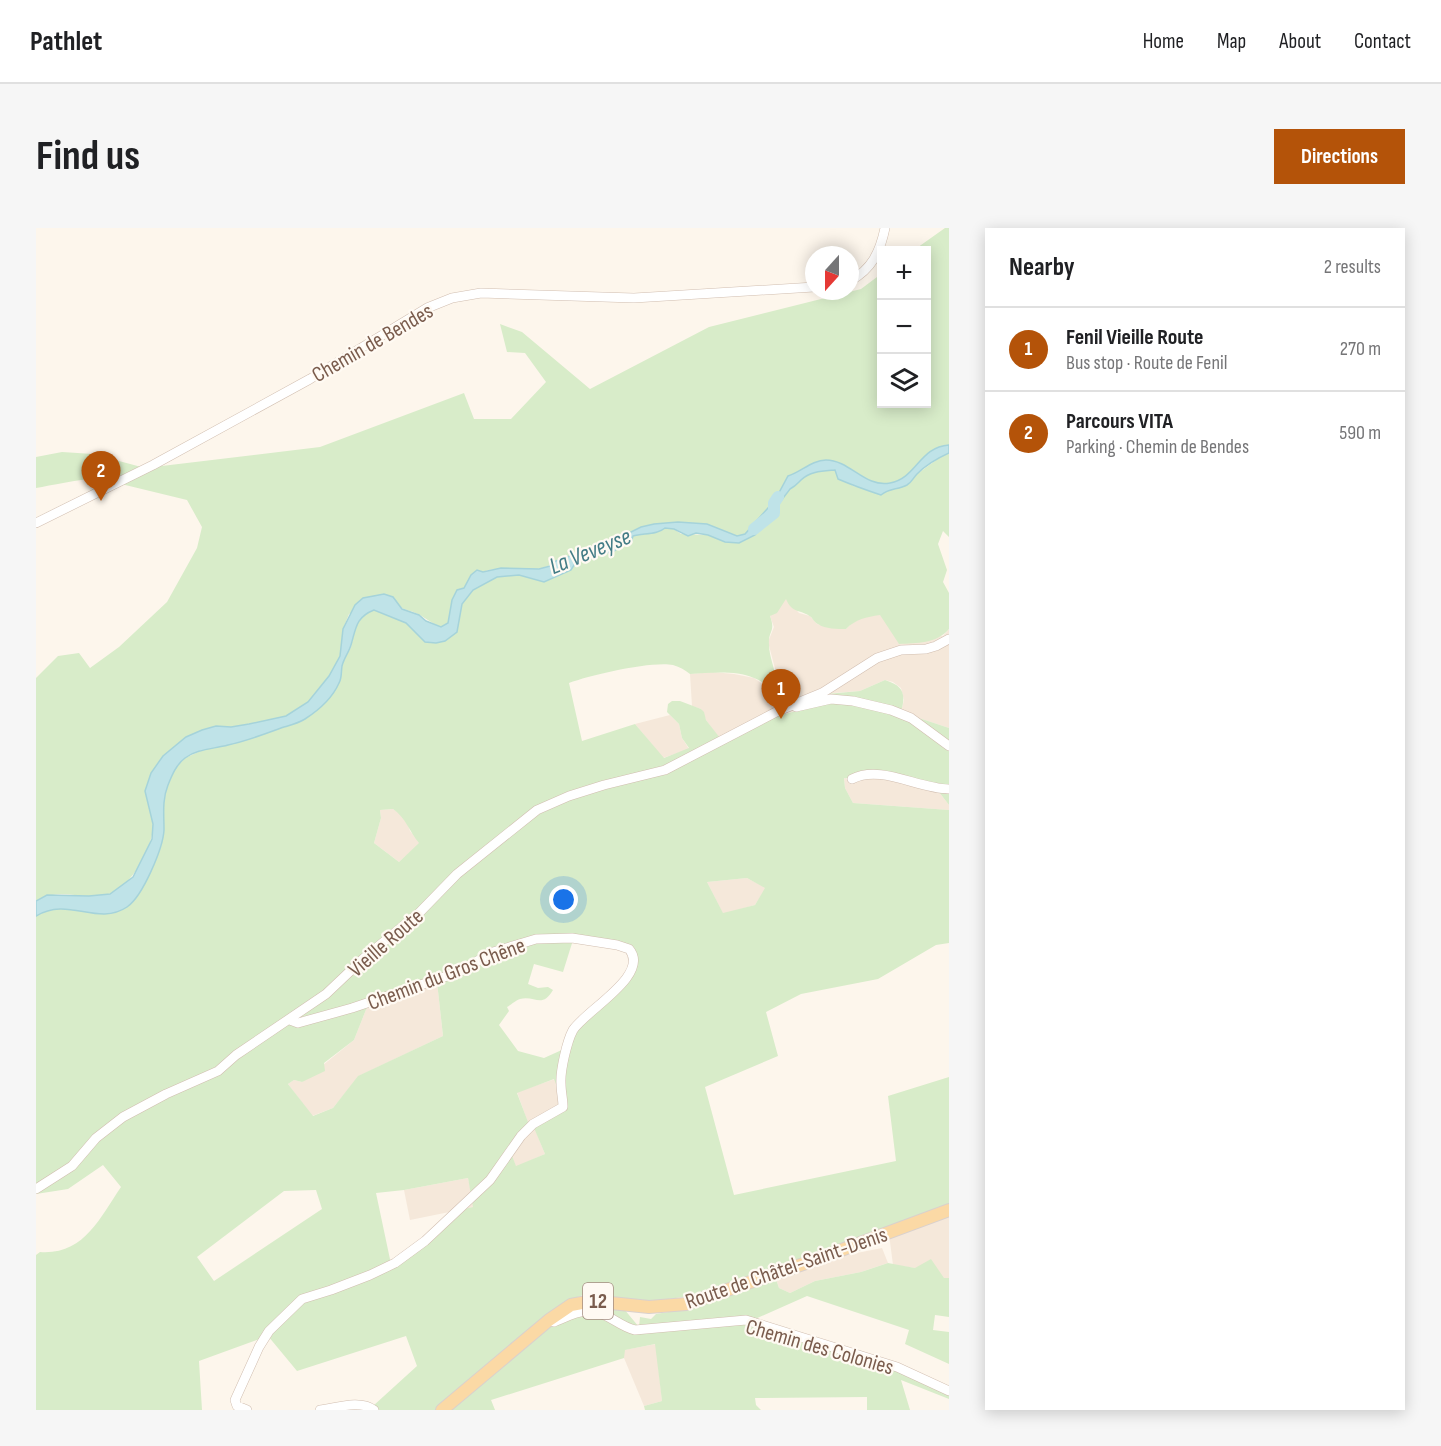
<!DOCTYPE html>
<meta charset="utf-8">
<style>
body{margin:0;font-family:"Sofia Sans Condensed",sans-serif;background:#f6f6f6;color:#202124}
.controls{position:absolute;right:18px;top:18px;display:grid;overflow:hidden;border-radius:0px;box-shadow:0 3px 15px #0003}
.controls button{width:54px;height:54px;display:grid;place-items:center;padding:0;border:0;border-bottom:2px solid #e0e0e0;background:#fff;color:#202124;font:30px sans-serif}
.compass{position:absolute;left:769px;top:18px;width:54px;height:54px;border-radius:50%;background:#fff;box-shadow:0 3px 15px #0003;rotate:201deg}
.you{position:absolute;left:528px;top:672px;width:21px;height:21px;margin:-15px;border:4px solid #fff;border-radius:50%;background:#1a73e8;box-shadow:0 0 0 9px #1a73e833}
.badge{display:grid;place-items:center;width:39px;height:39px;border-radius:50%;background:#b45309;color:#fff;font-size:20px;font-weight:700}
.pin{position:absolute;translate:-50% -50px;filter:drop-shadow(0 2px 3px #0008)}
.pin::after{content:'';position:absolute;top:32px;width:21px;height:18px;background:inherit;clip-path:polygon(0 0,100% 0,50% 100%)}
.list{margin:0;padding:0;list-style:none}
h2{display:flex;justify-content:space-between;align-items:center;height:78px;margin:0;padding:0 24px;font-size:26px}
h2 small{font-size:20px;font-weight:400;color:#757577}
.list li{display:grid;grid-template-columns:39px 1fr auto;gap:18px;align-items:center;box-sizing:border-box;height:84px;padding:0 24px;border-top:2px solid #e0e0e0}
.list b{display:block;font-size:22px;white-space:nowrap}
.list p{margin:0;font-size:20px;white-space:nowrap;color:#757577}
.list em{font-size:20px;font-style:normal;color:#757577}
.icon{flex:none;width:33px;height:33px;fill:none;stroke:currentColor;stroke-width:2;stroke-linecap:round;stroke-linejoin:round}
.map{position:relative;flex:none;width:913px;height:1182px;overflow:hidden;border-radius:0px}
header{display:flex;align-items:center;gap:36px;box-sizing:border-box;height:84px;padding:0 30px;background:#fff;border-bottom:2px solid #e0e0e0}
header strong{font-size:28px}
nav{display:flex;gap:33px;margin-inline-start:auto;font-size:21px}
.intro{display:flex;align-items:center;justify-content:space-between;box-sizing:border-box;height:144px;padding:0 36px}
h1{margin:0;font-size:42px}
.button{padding:15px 27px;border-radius:0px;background:#b45309;color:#fff;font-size:21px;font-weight:700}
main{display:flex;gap:36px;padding:0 36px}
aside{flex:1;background:#fff;border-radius:0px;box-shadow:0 3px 15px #0003}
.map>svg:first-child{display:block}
.residential{fill:#f5e8da}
.green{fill:#d8ecc9;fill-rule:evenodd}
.water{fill:#bfe3e8;stroke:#a5d3da;stroke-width:1.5}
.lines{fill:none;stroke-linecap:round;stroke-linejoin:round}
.river{stroke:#bfe3e8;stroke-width:12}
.minor-casing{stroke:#d1beb0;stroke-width:10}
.major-casing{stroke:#dad1cd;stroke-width:14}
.minor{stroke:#fff;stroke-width:9}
.major{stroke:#fbd9a5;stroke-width:12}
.labels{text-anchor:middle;stroke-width:4.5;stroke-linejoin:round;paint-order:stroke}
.shield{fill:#fffaf3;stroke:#a28b7f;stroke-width:1.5}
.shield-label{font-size:21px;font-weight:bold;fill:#7a5c4d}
.street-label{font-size:22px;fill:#7a5c4d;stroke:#fffaf3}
.water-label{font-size:24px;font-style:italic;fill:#437c86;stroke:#fffaf3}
</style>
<header>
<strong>Pathlet</strong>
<nav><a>Home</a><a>Map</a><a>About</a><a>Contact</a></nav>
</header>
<div class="intro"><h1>Find us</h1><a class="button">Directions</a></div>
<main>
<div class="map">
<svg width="913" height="1182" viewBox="0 0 913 1182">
<rect width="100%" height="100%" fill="#fdf6ec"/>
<path class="residential" d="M750,370L763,385L774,388L781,396L810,401L817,394L829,389L844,386L907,408L913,401V500L865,484L868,472L865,460L857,454L849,452L824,463L798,465L764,482L750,485L683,510L670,492L665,481L656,478L654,446L677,444L698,446L718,450L731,459L741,448L732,414L738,399L734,388Z
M634,487L643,496L646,510L653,521L627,530L599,496Z
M837,545L903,564L913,577V582L817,575L809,560L808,549L811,551Z
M357,581L366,587L371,594L374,603L384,615L363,634L338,615L345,590L344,582Z
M711,650L730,660L719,677L687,686L671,654Z
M401,754L407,808L323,848L297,880L276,888L252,856L258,852L266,854L318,812L335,769Z
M519,851L530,881L492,895L481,864Z
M498,899L509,926L480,939L475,925Z
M432,950L438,979L374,992L368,962Z
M913,986V1050H908L879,1040L857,1037L853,1006Z
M846,1020L852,1035L825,1044L779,1053L754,1065L743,1060L740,1051L767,1041L783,1038L801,1029Z
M620,1116L626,1173L608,1178L588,1130V1122Z"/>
<path class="green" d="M909,0H913V217C898,218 889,228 879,238C876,242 874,246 870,249C846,266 803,243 778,235L762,245L752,248L739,272L709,306L701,308L671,296L642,294L605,299L581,311L520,333C504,346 484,340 464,341C454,341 445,344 435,347L428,360L416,372L412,395L405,399C397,396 391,391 384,387C369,379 368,386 356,369L313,386L307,401L304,428L293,448L272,474L250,488L213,496L195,499L180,498L150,509L127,528L109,563C112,574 117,587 117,599C116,621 95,659 73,666C48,674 26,658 0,673V450L22,428L43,425L54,440L83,419L131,374L161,320L166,299L151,272L81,255C63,245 21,257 0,260V229L26,224L57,226L109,240L284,219L428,165L438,191H475L510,154L489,125L471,124L464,96L486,104L554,161L673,99L825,61L845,46L846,176H890V22H878Z
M913,225V309L907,303L902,316L911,342L907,354L913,365V401C900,416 881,415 863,416L844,387C830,389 820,391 810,401C802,401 789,401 782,396C780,396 776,390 775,389C765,381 756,386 750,371L741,385L734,388C740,404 732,403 733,416C733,431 741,443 740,459C729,459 727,453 718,450C699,442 674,445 654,446C649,442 644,439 637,437C615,433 555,447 533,455L546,513L599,496L628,530L653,520L646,510L643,496L631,484L632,476L636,473H644L665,481L668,484L670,492L684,510L734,490L764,482L790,466L824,463L849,452C868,458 870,466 865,484L913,500V577L903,564L837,545L816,551L808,550L809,560L817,575L913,582V715L900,717L842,751L765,766L730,784L742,828L669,859L698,967L860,933L852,868L913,849V976L821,1012L662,1067L610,1074L547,1067L525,1076L402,1182H342L337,1178L381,1138L370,1108L261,1143L232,1108L163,1133L166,1182H0V1027L4,1024C48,1027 63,991 85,959L67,937L32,961L0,966V688C18,677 24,682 43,682C59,682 76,679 92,678L128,603L126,581L130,560L138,542L149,530L169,521L192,517L266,493L304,453L306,436L315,419L320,396L328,386L338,382L370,395L389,414L400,415L409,413L421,404L426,376L437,362L461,349L483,347L492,349L540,334L554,327L577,324L586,317L595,315L596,308C607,305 621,307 629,300L638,301L645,306L672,307L689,314L719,307L754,261C760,258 761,256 765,252C774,243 787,243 799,242L817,258L829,260L838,264L860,261L873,256L881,246L903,230ZM357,581C370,590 373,603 383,615L363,634L338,615L345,590L344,582ZM711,650L729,660L719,677L687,685L671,654ZM537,712L591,723L595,736L584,753L534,804L528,821L508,830L482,823L463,797L473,783L471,779C475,777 480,772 484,771C499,767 506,781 517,762L512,759L502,760L492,756L498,736L527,744ZM401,754L407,808L322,848L297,880L277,888L252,856L258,852L266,854L289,843L288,835L318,812L335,769ZM518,851L530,881L492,894L481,865ZM498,900L509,926L480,938L475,925ZM432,950L437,979L418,983L355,1036L340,965L368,962ZM280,962L286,981L178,1053L161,1029L248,963Z
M895,1031L908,1050H913V1089L899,1087L897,1102L913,1104V1136L869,1116L873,1102L771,1068L719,1091L913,1159V1171L865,1152L874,1182H831V1169L719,1170L720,1177L725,1182H609L608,1178L626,1173L619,1116L589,1122L588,1130L455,1172L459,1182H413L531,1084L552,1078L588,1081L603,1099L604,1089L615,1091L620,1086C662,1080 700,1066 740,1051L743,1060L754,1065L779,1053L825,1044L852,1035L879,1040Z"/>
<path class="water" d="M913,217V225C902,230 889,238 881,246C877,250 876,254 871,257C862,262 853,260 845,267C830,262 816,257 802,251L799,242C787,243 774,243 765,252C761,256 760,258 754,261L719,307L703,315L689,314L672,307L660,305L652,308L638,301L629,300C621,307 607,305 597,308L595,315L586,317L577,324L554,327L540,334L535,342L508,354L483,347L461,349L437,362L426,376L421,404L409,413L400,415L389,414L370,395L338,382C320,389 320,400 315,417C313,424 308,430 306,438C305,444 306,450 303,455C296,471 283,482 269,491C263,495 255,497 248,499C229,506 211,513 192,517C177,521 161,521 149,530C140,537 136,547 132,557C126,572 128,586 128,602C127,620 107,668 91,679C61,699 33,668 0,688V673L11,667L53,668L74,666L97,649L116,611L117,596L109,563L115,545L127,528L150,509L166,502L180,498L195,499L213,496L250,488L272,474L293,448L304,428L307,401L319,377L327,370L348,366L357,369L366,381L383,387L390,393L405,399L412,395L416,372L421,362L428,360L435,347L441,342L447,344L465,340L503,341L514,338L520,333L581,311L605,299L618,296L642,294L671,296L701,308L709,306L739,272L752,248C765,244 776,232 790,232C814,232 829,260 854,255C881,250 883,219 913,217Z"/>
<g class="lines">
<path class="river" d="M718,301L738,285V275L742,269"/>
<defs>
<path id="minor" d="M814,53C836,41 844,24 849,0
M0,295L117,237L274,151L391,80L416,70L445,65L598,70L778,59
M760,479L795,471L817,473L855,482L875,490L913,518
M816,551C845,536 882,561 913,561
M0,961L36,938L60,910L87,889L130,866L182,843L200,827L290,766L328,730L384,684L421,646L501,582L533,568L568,557L629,542L742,483L786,465L841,430L865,422L890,421L900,418L913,411
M515,1093L518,1094C530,1089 543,1082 555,1083C571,1084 584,1099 599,1102L710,1092L861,1139L913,1163
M211,1182L201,1178L199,1172L223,1119L233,1103L266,1071L295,1062L334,1047L359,1035L389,1013L454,952L485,908L497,896L527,879C527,871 525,864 525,856C524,843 531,813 537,802C550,782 615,747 593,721L581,717L536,710L500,711L457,724L424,743L408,749L316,780L262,795L254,792
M284,1182C300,1180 324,1171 338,1182"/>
<path id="major" d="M406,1182L513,1092L535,1077L556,1073L613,1079L650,1076L773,1034L913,982"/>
</defs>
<use href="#minor" class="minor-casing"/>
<use href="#major" class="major-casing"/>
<use href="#minor" class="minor"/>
<use href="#major" class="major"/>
</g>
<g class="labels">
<rect class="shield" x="547" y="1055" width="30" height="36" rx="4.5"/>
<g class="shield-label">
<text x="562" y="1080">12</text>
</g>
<g class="street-label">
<text transform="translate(336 114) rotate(-30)" y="8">Chemin de Bendes</text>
<text transform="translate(349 714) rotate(-41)" y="8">Vieille Route</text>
<text transform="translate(410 745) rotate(-21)" y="8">Chemin du Gros Chêne</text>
<text transform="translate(750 1039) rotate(-19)" y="8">Route de Châtel-Saint-Denis</text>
<text transform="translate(784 1118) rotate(16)" y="8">Chemin des Colonies</text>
</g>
<g class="water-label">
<text transform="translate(554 323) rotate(-22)" y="8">La Veveyse</text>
</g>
</g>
</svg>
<div class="controls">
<button>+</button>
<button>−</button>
<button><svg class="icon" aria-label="layers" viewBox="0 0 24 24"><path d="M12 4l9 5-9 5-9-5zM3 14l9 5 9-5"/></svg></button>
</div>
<svg class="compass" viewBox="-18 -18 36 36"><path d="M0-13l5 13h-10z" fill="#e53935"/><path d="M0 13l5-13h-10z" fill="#757577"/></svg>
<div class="you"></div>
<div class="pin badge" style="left:745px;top:491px">1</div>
<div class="pin badge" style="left:65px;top:273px">2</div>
</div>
<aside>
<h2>Nearby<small>2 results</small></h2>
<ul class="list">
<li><span class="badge">1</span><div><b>Fenil Vieille Route</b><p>Bus stop · Route de Fenil</p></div><em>270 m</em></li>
<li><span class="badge">2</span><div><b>Parcours VITA</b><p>Parking · Chemin de Bendes</p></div><em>590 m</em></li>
</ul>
</aside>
</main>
